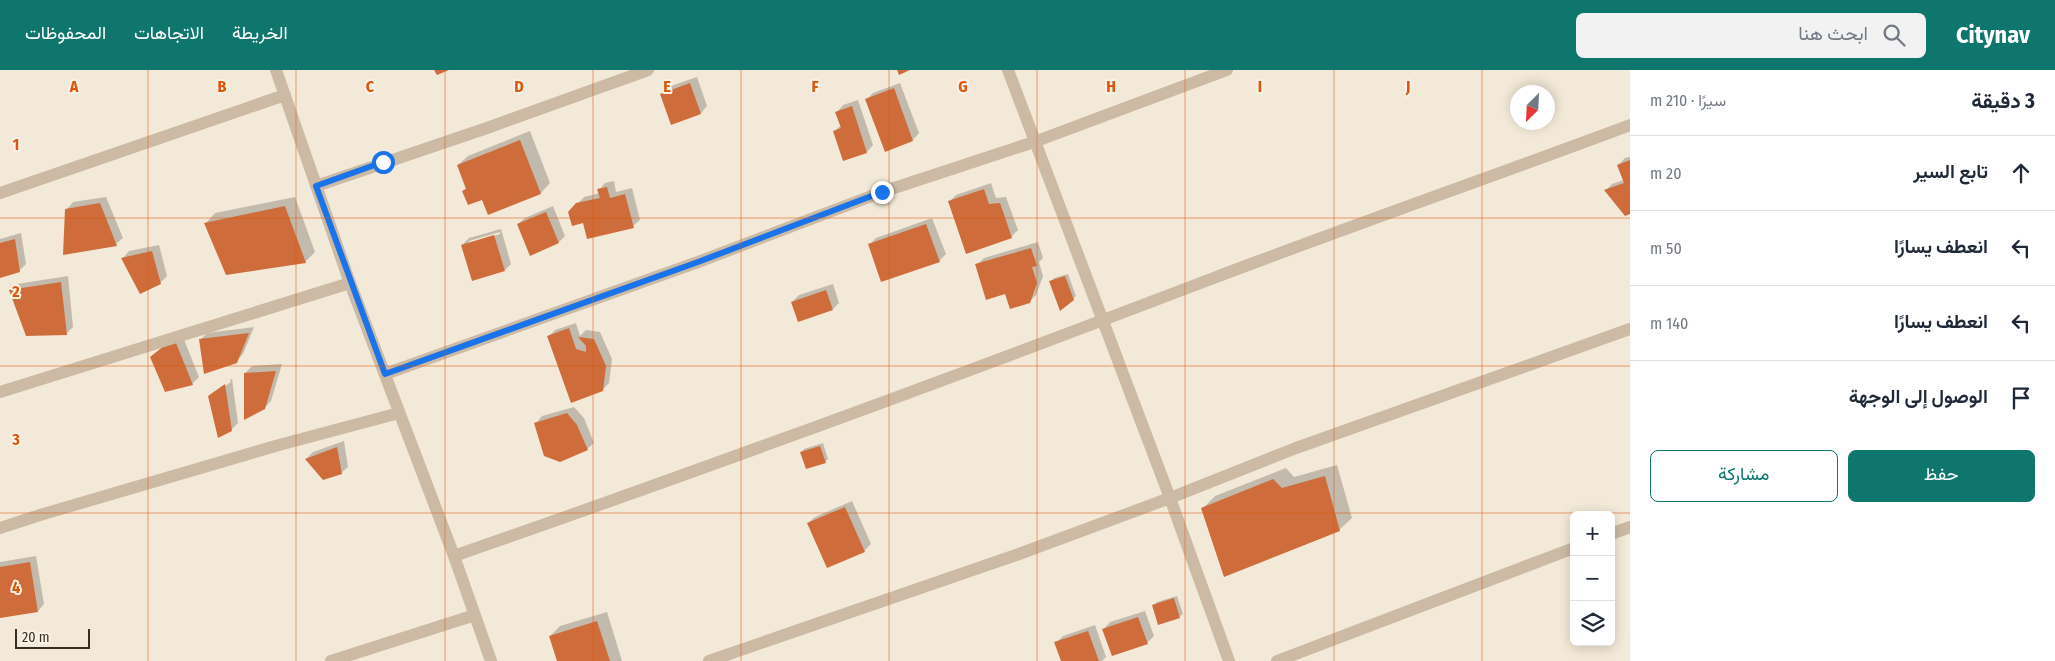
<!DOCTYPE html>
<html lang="ar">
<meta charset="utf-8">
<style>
body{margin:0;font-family:"Fira Sans Condensed",Vazirmatn,sans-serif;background:#f2f2f3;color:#1f2937;direction:rtl}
.controls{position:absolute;right:15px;bottom:15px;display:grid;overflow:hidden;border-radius:8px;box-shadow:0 2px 12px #0003}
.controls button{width:45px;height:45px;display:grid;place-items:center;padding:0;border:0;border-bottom:1px solid #e0e1e3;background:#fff;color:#1f2937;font:25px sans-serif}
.compass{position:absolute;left:1510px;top:15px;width:45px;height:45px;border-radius:50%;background:#fff;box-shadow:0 2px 12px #0003;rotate:204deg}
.scale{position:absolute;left:15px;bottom:12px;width:75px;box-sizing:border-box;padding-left:5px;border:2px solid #362d26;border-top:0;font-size:14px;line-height:18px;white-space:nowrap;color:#362d26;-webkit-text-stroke:4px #faf2e5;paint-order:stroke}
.stop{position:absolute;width:15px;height:15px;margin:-11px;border:4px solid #1a73e8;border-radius:50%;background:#fff}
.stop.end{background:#1a73e8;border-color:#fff;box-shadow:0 1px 5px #0008}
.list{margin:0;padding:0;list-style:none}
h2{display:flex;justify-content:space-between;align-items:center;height:65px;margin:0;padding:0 20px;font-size:21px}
h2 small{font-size:16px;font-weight:400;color:#747a83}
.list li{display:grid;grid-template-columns:32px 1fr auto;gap:15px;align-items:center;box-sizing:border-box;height:75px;padding:0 20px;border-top:1px solid #e0e1e3}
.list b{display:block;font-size:19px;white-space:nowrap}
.list em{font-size:16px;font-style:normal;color:#747a83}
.actions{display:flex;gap:10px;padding:15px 20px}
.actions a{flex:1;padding:11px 0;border:1px solid #0f766e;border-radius:8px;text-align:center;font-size:18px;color:#0f766e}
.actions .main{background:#0f766e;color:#fff}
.icon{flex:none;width:28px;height:28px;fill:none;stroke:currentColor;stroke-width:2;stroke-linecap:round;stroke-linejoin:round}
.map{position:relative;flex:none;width:1630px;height:591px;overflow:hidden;direction:ltr}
header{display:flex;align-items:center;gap:30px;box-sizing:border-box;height:70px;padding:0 25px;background:#0f766e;color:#fff}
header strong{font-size:24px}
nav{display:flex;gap:28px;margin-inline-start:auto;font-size:18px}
.search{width:350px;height:45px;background:#f2f2f3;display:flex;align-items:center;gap:12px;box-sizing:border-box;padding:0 18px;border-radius:8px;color:#747a83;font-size:19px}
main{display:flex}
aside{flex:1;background:#fff}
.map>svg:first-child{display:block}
.shadow{fill:#0003;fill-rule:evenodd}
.building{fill:#ce6d3b}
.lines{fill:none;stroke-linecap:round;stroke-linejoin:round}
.minor{stroke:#ccbaa4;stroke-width:12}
.route{stroke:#1a73e8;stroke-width:6}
.grid{fill:none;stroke:#df570d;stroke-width:1;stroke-opacity:0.55}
.grid-label{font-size:16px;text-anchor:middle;font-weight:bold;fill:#df570d;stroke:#faf2e5;stroke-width:4;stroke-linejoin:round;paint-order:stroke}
</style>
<header>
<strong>Citynav</strong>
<div class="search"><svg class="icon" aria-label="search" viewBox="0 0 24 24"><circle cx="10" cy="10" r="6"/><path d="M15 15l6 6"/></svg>ابحث هنا</div>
<nav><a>الخريطة</a><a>الاتجاهات</a><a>المحفوظات</a></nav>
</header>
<main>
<aside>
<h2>3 دقيقة<small>سيرًا · 210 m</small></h2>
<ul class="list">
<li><svg class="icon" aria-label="ahead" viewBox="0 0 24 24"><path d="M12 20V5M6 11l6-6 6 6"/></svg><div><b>تابع السير</b></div><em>20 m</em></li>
<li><svg class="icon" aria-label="left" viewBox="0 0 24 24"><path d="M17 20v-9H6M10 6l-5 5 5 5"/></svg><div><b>انعطف يسارًا</b></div><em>50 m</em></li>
<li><svg class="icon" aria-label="left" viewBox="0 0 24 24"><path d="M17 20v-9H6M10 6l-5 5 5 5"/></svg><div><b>انعطف يسارًا</b></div><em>140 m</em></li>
<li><svg class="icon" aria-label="arrive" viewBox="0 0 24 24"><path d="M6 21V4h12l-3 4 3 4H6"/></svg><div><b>الوصول إلى الوجهة</b></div></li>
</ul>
<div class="actions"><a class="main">حفظ</a><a>مشاركة</a></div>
</aside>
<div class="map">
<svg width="1630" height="591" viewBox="0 0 1630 591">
<rect width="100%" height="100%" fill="#f3e9d8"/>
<path class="shadow" d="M697,7L707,36L701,43L672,53L661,24L668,17Z
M900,13L919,63L913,70L886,80L866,30L873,23Z
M858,30L873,75L867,82L844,89L834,62L841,55L837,42L843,35Z
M530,61L550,113L541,123L489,143L483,128L463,121L467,117L458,95L468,86Z
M1630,87V143L1606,120L1612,114L1624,110L1618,95L1625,88Z
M614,111L616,122L632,118L640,150L633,156L584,152L569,143L584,127L600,123L599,120L605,113Z
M991,113L996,128L1006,127L1018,160L1011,167L949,132L956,125Z
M106,127L123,168L116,174L67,139L73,132Z
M295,127L315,182L305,192L206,153L215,143Z
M553,136L565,166L559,172L518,154L525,148Z
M932,148L946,184L939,191L869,175L876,168Z
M501,159L511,194L505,200L462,175L469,168ZM500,162V164L469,174V171Z
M21,163L26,194L19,201L0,207V169Z
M1038,172L1043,188L1039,192L1043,206L1036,225L1029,232L977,195L984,188Z
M159,175L167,206L160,213L123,188L129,181Z
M1068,204L1076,226L1073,229L1051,212L1054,208Z
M68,206L73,257L66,264L10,220L17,214Z
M833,214L839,233L833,239L792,232L799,225Z
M576,253L580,266L586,260L600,262L612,289L609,313L602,320L548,267L555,260Z
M254,257L243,284L236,291L200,270L207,263Z
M181,262L199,307L192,314L151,287Z
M282,294L271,331L264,338L245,303L252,296Z
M232,309L238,353L231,360L209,326L215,321V323L231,312L230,310Z
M574,337L584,348L594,373L587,379L536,353L542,346Z
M344,371L348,397L341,403L306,389L313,382Z
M823,373L828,389L825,392L801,383L804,379Z
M1337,395L1352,448L1339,460L1202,439L1215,426L1286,398L1294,407Z
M852,431L871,474L864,481L808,453L815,447Z
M36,486L44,534L38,541L0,547V492Z
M1177,526L1183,544L1179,547L1154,535L1157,532Z
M1145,541L1154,566L1147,573L1104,559L1110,552Z
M607,542L622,591H558L550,566L560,556Z
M1095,555L1106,587L1102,591H1062L1056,573L1063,566Z"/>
<path class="building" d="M434,0H449L437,5Z
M897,0H910L899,5Z
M690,13L701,44L671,55L660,24Z
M894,18L913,71L885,82L865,29Z
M852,36L867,83L843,91L833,61L841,58L835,42Z
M520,70L541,124L488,145L482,130L468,135L462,121L466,119L457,95Z
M1630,90V144L1625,146L1604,120L1624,113L1617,95Z
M607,117L610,128L625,124L634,158L587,169L583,153L572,156L568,142L576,133L600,128L597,119Z
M984,119L989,134L1000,133L1012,168L966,184L948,131Z
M100,133L117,176L63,185L65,139Z
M285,136L306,193L226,205L204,153Z
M546,142L559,173L530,186L517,154Z
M926,154L940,192L881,212L868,174Z
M494,165L505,201L472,211L461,175Z
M15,169L20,202L0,208V173Z
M1031,178L1037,196L1032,197L1037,213L1030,233L1010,239L1005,224L986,230L975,194Z
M152,181L161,214L140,224L121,188Z
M1065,206L1074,230L1060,241L1049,211Z
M61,212L67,265L26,266L9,220Z
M826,220L833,240L798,252L791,232Z
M569,258L576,279L586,282V276L578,267L594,269L606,296L603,321L571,333L547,266Z
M249,263L237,293L204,304L199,269Z
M174,268L193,315L165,322L150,287Z
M276,301L265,339L244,350V303Z
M225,314L232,361L218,368L208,326Z
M567,343L577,355L588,380L560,392L544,386L534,353Z
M820,376L826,393L806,399L800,382Z
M337,377L342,404L323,410L305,389Z
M1325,406L1340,461L1224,507L1201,438L1273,409L1282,418Z
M845,437L865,482L827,498L807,453Z
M30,492L38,542L0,548V497Z
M1174,528L1180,548L1158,555L1152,535Z
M1138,547L1148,574L1112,586L1102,559Z
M597,551L610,591H557L549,566Z
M1088,561L1099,591H1061L1054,572Z"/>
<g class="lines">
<path class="minor" d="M276,0L350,213L454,486L491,591
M1008,0L1170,428L1229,591
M316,116L487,58L648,0
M0,123L285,25
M385,304L698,192L882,122L1034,72L1227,0
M0,322L350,213
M0,458L40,445L279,375L399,343
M1611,464L1630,457
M454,486C707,398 960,305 1211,209C1350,156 1491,107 1630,55
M331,591L475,545
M709,591L1019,484L1170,428L1296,378L1630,259
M1277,591L1574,478"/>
</g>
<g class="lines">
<path class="route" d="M383,92L316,116L385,304L698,192L882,122"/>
</g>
<path class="grid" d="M148,0V591M296,0V591M445,0V591M593,0V591M741,0V591M889,0V591M1037,0V591M1185,0V591M1334,0V591M1482,0V591M0,148H1630M0,296H1630M0,443H1630"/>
<g class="grid-label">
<text x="74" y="22">A</text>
<text x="222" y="22">B</text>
<text x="370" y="22">C</text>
<text x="519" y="22">D</text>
<text x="667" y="22">E</text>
<text x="815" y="22">F</text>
<text x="963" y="22">G</text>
<text x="1111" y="22">H</text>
<text x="1260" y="22">I</text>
<text x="1408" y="22">J</text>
<text x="16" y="80">1</text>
<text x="16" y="227">2</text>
<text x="16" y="375">3</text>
<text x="16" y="523">4</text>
</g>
</svg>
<div class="controls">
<button>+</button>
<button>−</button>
<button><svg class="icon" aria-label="layers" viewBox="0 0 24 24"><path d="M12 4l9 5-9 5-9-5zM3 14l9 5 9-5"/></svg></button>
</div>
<svg class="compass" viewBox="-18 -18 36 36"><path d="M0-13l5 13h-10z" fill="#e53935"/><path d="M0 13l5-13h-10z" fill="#747a83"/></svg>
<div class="scale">20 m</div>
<div class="stop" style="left:383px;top:92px"></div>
<div class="stop end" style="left:882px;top:122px"></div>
</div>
</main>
